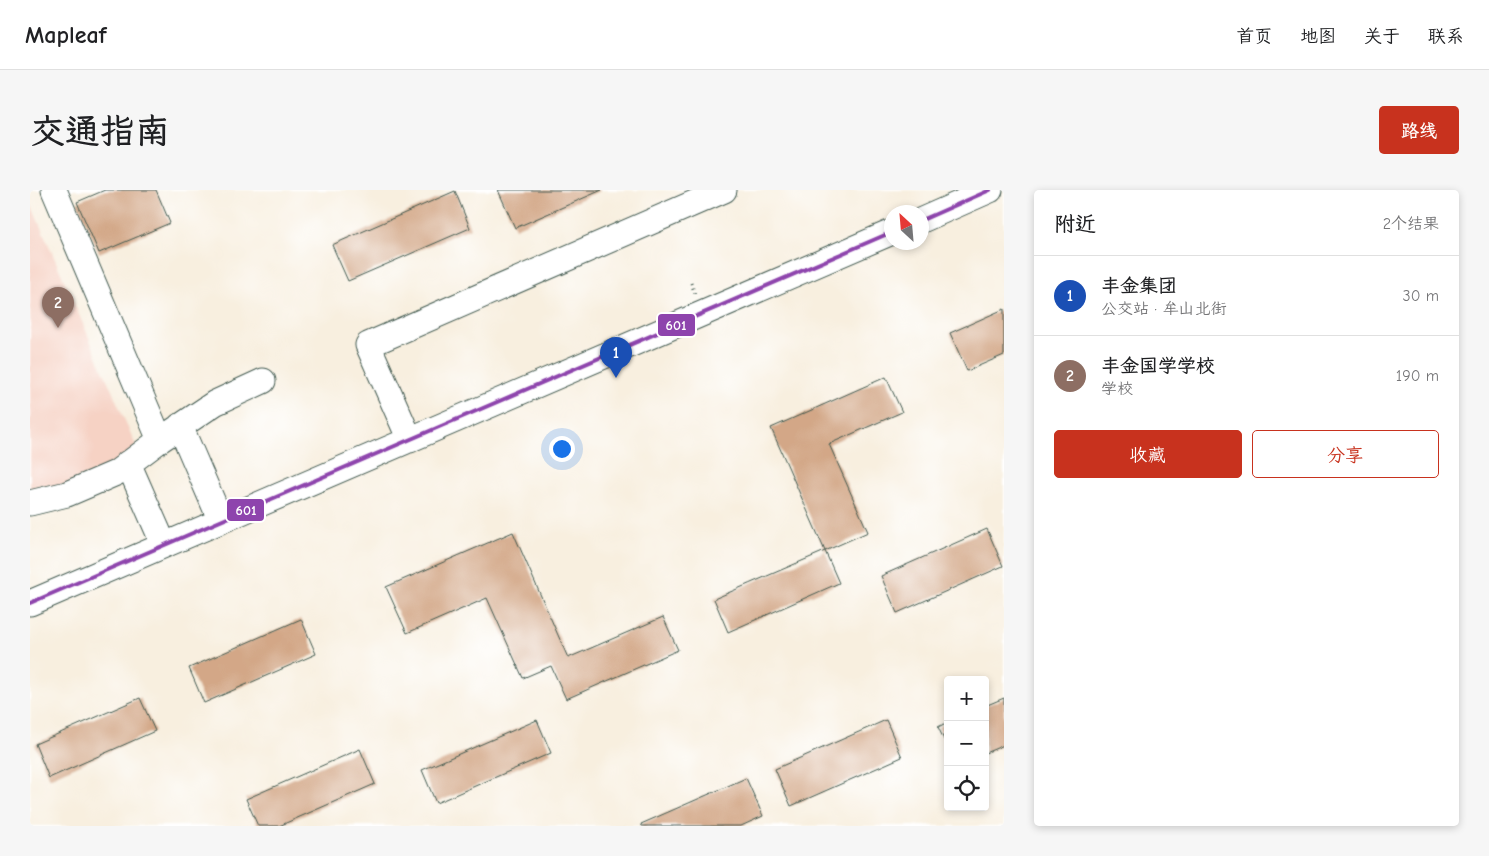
<!DOCTYPE html>
<html lang="zh">
<meta charset="utf-8">
<style>
body{margin:0;font-family:"Comic Neue","LXGW WenKai TC",sans-serif;background:#f6f6f6;color:#202124}
.controls{position:absolute;right:15px;bottom:15px;display:grid;overflow:hidden;border-radius:5px;box-shadow:0 2px 8px #0003}
.controls button{width:45px;height:45px;display:grid;place-items:center;padding:0;border:0;border-bottom:1px solid #e0e0e0;background:#fff;color:#202124;font:25px sans-serif}
.compass{position:absolute;left:854px;top:15px;width:45px;height:45px;border-radius:50%;background:#fff;box-shadow:0 2px 8px #0003;rotate:334deg}
.you{position:absolute;left:531px;top:258px;width:18px;height:18px;margin:-12px;border:4px solid #fff;border-radius:50%;background:#1a73e8;box-shadow:0 0 0 8px #1a73e833}
.badge{display:grid;place-items:center;width:32px;height:32px;border-radius:50%;background:#c8321e;color:#fff;font-size:16px;font-weight:700}
.pin{position:absolute;translate:-50% -41px;filter:drop-shadow(0 1px 2px #0008)}
.pin::after{content:'';position:absolute;top:26px;width:18px;height:15px;background:inherit;clip-path:polygon(0 0,100% 0,50% 100%)}
.list{margin:0;padding:0;list-style:none}
h2{display:flex;justify-content:space-between;align-items:center;height:65px;margin:0;padding:0 20px;font-size:21px}
h2 small{font-size:16px;font-weight:400;color:#757577}
.list li{display:grid;grid-template-columns:32px 1fr auto;gap:15px;align-items:center;box-sizing:border-box;height:80px;padding:0 20px;border-top:1px solid #e0e0e0}
.list b{display:block;font-size:19px;white-space:nowrap}
.list p{margin:0;font-size:16px;white-space:nowrap;color:#757577}
.list em{font-size:16px;font-style:normal;color:#757577}
.actions{display:flex;gap:10px;padding:15px 20px}
.actions a{flex:1;padding:11px 0;border:1px solid #c8321e;border-radius:5px;text-align:center;font-size:18px;color:#c8321e}
.actions .main{background:#c8321e;color:#fff}
.icon{flex:none;width:28px;height:28px;fill:none;stroke:currentColor;stroke-width:2;stroke-linecap:round;stroke-linejoin:round}
.map{position:relative;flex:none;width:974px;height:636px;overflow:hidden;border-radius:5px}
header{display:flex;align-items:center;gap:30px;box-sizing:border-box;height:70px;padding:0 25px;background:#fff;border-bottom:1px solid #e0e0e0}
header strong{font-size:24px}
nav{display:flex;gap:28px;margin-inline-start:auto;font-size:18px}
.intro{display:flex;align-items:center;justify-content:space-between;box-sizing:border-box;height:120px;padding:0 30px}
h1{margin:0;font-size:35px}
.button{padding:12px 22px;border-radius:5px;background:#c8321e;color:#fff;font-size:18px;font-weight:700}
main{display:flex;gap:30px;padding:0 30px}
aside{flex:1;background:#fff;border-radius:5px;box-shadow:0 2px 8px #0003}
.map>svg:first-child{display:block}
.built{fill:#f6d2c4}
.building{fill:#d3a787}
.lines{fill:none;stroke-linecap:round;stroke-linejoin:round}
.minor-casing{stroke:#40584e;stroke-width:27}
.path{stroke:#40584e;stroke-width:3;stroke-dasharray:1 4;stroke-linecap:butt}
.minor{stroke:#fff;stroke-width:25}
.bus-1-casing{stroke:#fff;stroke-width:8}
.bus-1{stroke:#8e44ad;stroke-width:4}
.line-badge{stroke:#fff;stroke-width:2}
.badge-label{font-size:14px;text-anchor:middle;font-weight:bold;fill:#fff}
</style>
<header>
<strong>Mapleaf</strong>
<nav><a>首页</a><a>地图</a><a>关于</a><a>联系</a></nav>
</header>
<div class="intro"><h1>交通指南</h1><a class="button">路线</a></div>
<main>
<div class="map">
<svg width="974" height="636" viewBox="0 0 974 636">
<rect width="100%" height="100%" fill="#fff"/>
<filter id="ink" filterUnits="userSpaceOnUse"><feTurbulence type="fractalNoise" baseFrequency=".02" numOctaves="2"/><feDisplacementMap in="SourceGraphic" scale="10" xChannelSelector="R" yChannelSelector="G"/><feConvolveMatrix kernelMatrix="1 2 1 2 8 2 1 2 1" color-interpolation-filters="sRGB"/></filter>
<filter id="wash" filterUnits="userSpaceOnUse"><feTurbulence type="fractalNoise" baseFrequency=".0096" numOctaves="4" result="noise"/><feDisplacementMap in="SourceGraphic" scale="20" xChannelSelector="R" yChannelSelector="G"/><feGaussianBlur stdDeviation="1.12" result="paint"/><feColorMatrix in="noise" values="0 0 0 0 0 0 0 0 0 0 0 0 0 0 0 0 0 1.4 0 .05"/><feComposite in="paint" operator="in"/></filter>
<g filter="url(#wash)">
<rect width="100%" height="100%" fill="#f8efdf"/>
<path class="built" d="M0,12L110,265L59,306L21,321L0,324Z"/>
<g id="blocks">
<path class="building" d="M75,0H126L140,33L69,63L47,12Z
M468,0H572L485,38Z
M425,1L440,38L318,91L302,55Z
M974,119V165L937,181L920,143Z
M856,187L872,222L799,254L838,342L795,361L809,393L698,442L684,409L795,361L741,238Z
M957,339L973,376L867,423L851,386Z
M483,342L538,468L633,427L648,460L536,509L521,476L493,488L457,408L377,443L356,397Z
M271,429L286,464L174,513L159,478Z
M110,508L125,541L19,588L5,554Z
M974,508V555L955,563V516Z
M507,530L521,563L406,613L392,580Z
M856,530L872,567L761,616L745,579Z
M918,532V558L908,537Z
M330,559L345,594L249,636H228L216,609Z
M716,588L733,626L711,636H612L611,634Z"/>
</g>
</g>
<g filter="url(#ink)">
<use href="#blocks" fill-opacity="0" stroke="#40584e" stroke-width="1"/>
<g class="lines">
<defs>
<path id="minor" d="M24,0L130,250
M892,30L960,0
M150,236L191,331
M380,250L338,155L694,0
M98,273L134,355
M0,313L37,304L86,283L130,250L185,213L233,191
M0,413L862,42"/>
</defs>
<use href="#minor" class="minor-casing"/>
<path class="path" d="M661,93L665,104"/>
<use href="#minor" class="minor"/>
<defs>
<path id="bus-1" d="M892,30L960,0
M0,413L862,42"/>
</defs>
<use href="#bus-1" class="bus-1-casing"/>
<use href="#bus-1" class="bus-1"/>
</g>
</g>
<g class="line-badge">
<rect x="627" y="123" width="39" height="24" rx="5" fill="#8e44ad"/>
<rect x="196" y="308" width="39" height="24" rx="5" fill="#8e44ad"/>
</g>
<g class="badge-label">
<text x="646" y="140">601</text>
<text x="216" y="325">601</text>
</g>
</svg>
<div class="controls">
<button>+</button>
<button>−</button>
<button><svg class="icon" aria-label="locate" viewBox="0 0 24 24"><circle cx="12" cy="12" r="6"/><path d="M12 2v4M12 18v4M2 12h4M18 12h4"/></svg></button>
</div>
<svg class="compass" viewBox="-18 -18 36 36"><path d="M0-13l5 13h-10z" fill="#e53935"/><path d="M0 13l5-13h-10z" fill="#757577"/></svg>
<div class="you"></div>
<div class="pin badge" style="left:586px;top:188px;background:#1a4fb4">1</div>
<div class="pin badge" style="left:28px;top:138px;background:#8d6e63">2</div>
</div>
<aside>
<h2>附近<small>2个结果</small></h2>
<ul class="list">
<li><span class="badge" style="background:#1a4fb4">1</span><div><b>丰金集团</b><p>公交站 · 牟山北街</p></div><em>30 m</em></li>
<li><span class="badge" style="background:#8d6e63">2</span><div><b>丰金国学学校</b><p>学校</p></div><em>190 m</em></li>
</ul>
<div class="actions"><a class="main">收藏</a><a>分享</a></div>
</aside>
</main>
